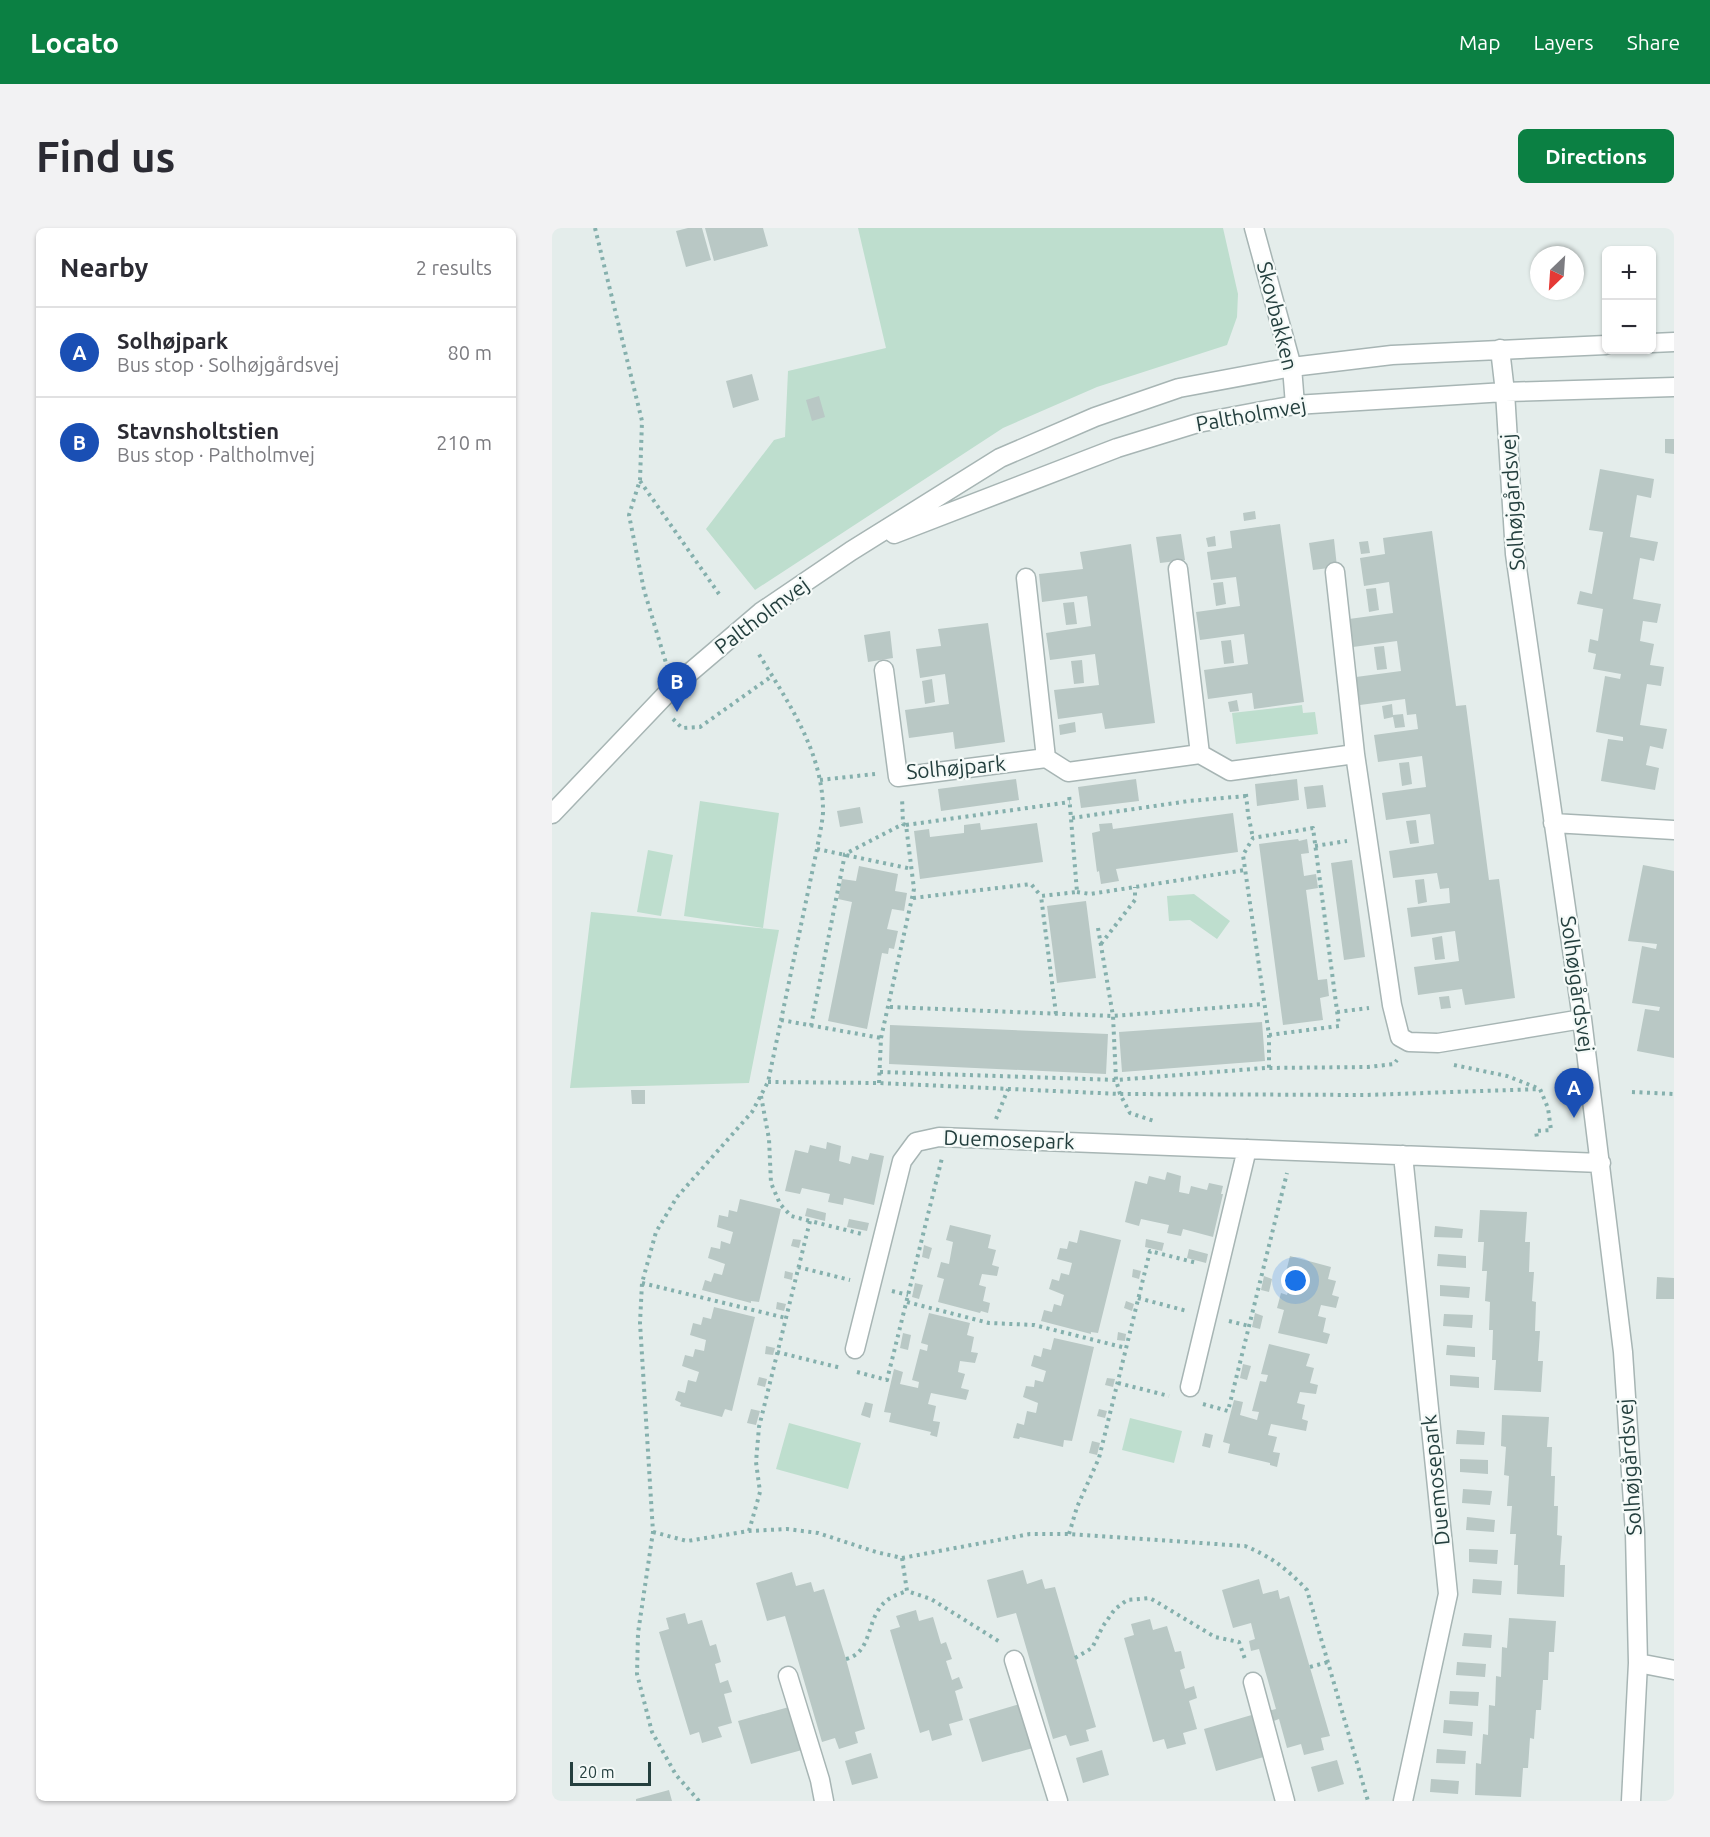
<!DOCTYPE html>
<meta charset="utf-8">
<style>
body{margin:0;font-family:Ubuntu,sans-serif;background:#f2f2f3;color:#2b2b33}
.controls{position:absolute;right:18px;top:18px;display:grid;overflow:hidden;border-radius:9px;box-shadow:0 2px 4px #0004}
.controls button{width:54px;height:54px;display:grid;place-items:center;padding:0;border:0;border-bottom:2px solid #e1e1e2;background:#fff;color:#2b2b33;font:30px sans-serif}
.compass{position:absolute;left:978px;top:18px;width:54px;height:54px;border-radius:50%;background:#fff;box-shadow:0 2px 4px #0004;rotate:205deg}
.scale{position:absolute;left:18px;bottom:15px;width:81px;box-sizing:border-box;padding-left:6px;border:3px solid #243f3e;border-top:0;font-size:16px;line-height:21px;white-space:nowrap;color:#243f3e;-webkit-text-stroke:4px #f5faf8;paint-order:stroke}
.you{position:absolute;left:744px;top:1053px;width:21px;height:21px;margin:-15px;border:4px solid #fff;border-radius:50%;background:#1a73e8;box-shadow:0 0 0 9px #1a73e833}
.badge{display:grid;place-items:center;width:39px;height:39px;border-radius:50%;background:#0b8043;color:#fff;font-size:20px;font-weight:700}
.pin{position:absolute;translate:-50% -50px;filter:drop-shadow(0 2px 3px #0008)}
.pin::after{content:'';position:absolute;top:32px;width:21px;height:18px;background:inherit;clip-path:polygon(0 0,100% 0,50% 100%)}
.list{margin:0;padding:0;list-style:none}
h2{display:flex;justify-content:space-between;align-items:center;height:78px;margin:0;padding:0 24px;font-size:26px}
h2 small{font-size:20px;font-weight:400;color:#7c7c81}
.list li{display:grid;grid-template-columns:39px 1fr auto;gap:18px;align-items:center;box-sizing:border-box;height:90px;padding:0 24px;border-top:2px solid #e1e1e2}
.list b{display:block;font-size:22px;white-space:nowrap}
.list p{margin:0;font-size:20px;white-space:nowrap;color:#7c7c81}
.list em{font-size:20px;font-style:normal;color:#7c7c81}
.map{position:relative;flex:none;width:1122px;height:1573px;overflow:hidden;border-radius:9px}
header{display:flex;align-items:center;gap:36px;box-sizing:border-box;height:84px;padding:0 30px;background:#0b8043;color:#fff}
header strong{font-size:28px}
nav{display:flex;gap:33px;margin-inline-start:auto;font-size:21px}
.intro{display:flex;align-items:center;justify-content:space-between;box-sizing:border-box;height:144px;padding:0 36px}
h1{margin:0;font-size:42px}
.button{padding:15px 27px;border-radius:9px;background:#0b8043;color:#fff;font-size:21px;font-weight:700}
main{display:flex;gap:36px;padding:0 36px}
aside{flex:1;background:#fff;border-radius:9px;box-shadow:0 2px 4px #0004}
.map>svg:first-child{display:block}
.green{fill:#bedece}
.building{fill:#b9c8c5}
.lines{fill:none;stroke-linecap:round;stroke-linejoin:round}
.minor-casing{stroke:#a7b5b4;stroke-width:21}
.path{stroke:#85b0ad;stroke-width:4;stroke-dasharray:3 4.5;stroke-linecap:butt}
.minor{stroke:#fff;stroke-width:18}
.labels{text-anchor:middle;stroke-width:4.5;stroke-linejoin:round;paint-order:stroke}
.street-label{font-size:21px;fill:#243f3e;stroke:#f5faf8}
</style>
<header>
<strong>Locato</strong>
<nav><a>Map</a><a>Layers</a><a>Share</a></nav>
</header>
<div class="intro"><h1>Find us</h1><a class="button">Directions</a></div>
<main>
<aside>
<h2>Nearby<small>2 results</small></h2>
<ul class="list">
<li><span class="badge" style="background:#1a4fb4">A</span><div><b>Solhøjpark</b><p>Bus stop · Solhøjgårdsvej</p></div><em>80 m</em></li>
<li><span class="badge" style="background:#1a4fb4">B</span><div><b>Stavnsholtstien</b><p>Bus stop · Paltholmvej</p></div><em>210 m</em></li>
</ul>
</aside>
<div class="map">
<svg width="1122" height="1573" viewBox="0 0 1122 1573">
<rect width="100%" height="100%" fill="#e4edeb"/>
<path class="green" d="M306,0H671L686,66L685,89L675,117L545,159L451,200L203,362L154,301L222,212L233,209L236,143L334,120Z
M750,477L751,485L763,484L766,506L684,516L680,485Z
M148,573L227,585L211,700L132,688Z
M96,622L121,627L109,688L85,684Z
M642,666L678,693L665,711L638,692L617,693L615,668Z
M39,684L227,702L197,855L18,860Z
M578,1190L630,1203L622,1235L570,1222Z
M237,1195L309,1215L296,1261L224,1241Z"/>
<path class="building" d="M136,0H150L159,32L134,39L124,3Z
M153,0H211L216,18L162,33Z
M200,146L207,172L181,180L174,153Z
M267,168L273,189L260,193L254,172Z
M1113,211H1122V226L1113,225Z
M1048,241L1102,251L1099,270L1085,267L1078,309L1106,314L1102,333L1088,330L1081,371L1109,376L1105,395L1091,393L1088,413L1102,416L1098,437L1112,439L1109,458L1095,456L1088,497L1115,501L1111,521L1098,518L1094,537L1107,540L1103,562L1049,553L1056,511L1071,513V509L1044,504L1053,448L1068,451L1069,446L1041,441L1044,426L1036,424L1038,411L1046,413L1051,381L1025,376L1028,363L1040,366L1051,304L1037,302Z
M703,283L704,291L692,293L691,285Z
M728,296L752,474L702,481L700,465L656,471L652,442L696,436L692,406L648,412L644,384L688,378L684,349L659,352L655,324L680,320L678,303Z
M880,303L904,478L914,477L937,652L947,651L963,770L913,777L910,761L866,767L862,739L907,733L903,703L859,709L855,680L898,675L897,660L888,661L885,645L841,650L837,623L882,616L878,586L834,592L830,565L874,559L870,528L826,534L822,507L866,501L864,486L855,487L853,471L808,477L804,449L849,443L845,413L801,419L797,391L841,385L837,354L812,358L808,330L833,326L831,310Z
M629,306L633,332L608,335L604,309Z
M663,308L664,318L656,319L654,310Z
M782,311L785,339L761,342L757,315Z
M816,313L818,325L809,326L807,314Z
M579,316L603,495L553,501L550,485L506,491L502,462L547,457L543,426L498,432L494,405L539,398L535,368L490,374L487,346L531,341L528,324Z
M671,354L674,376L664,378L661,355Z
M824,360L827,382L817,384L814,361Z
M522,374L525,396L514,397L511,375Z
M436,395L453,514L403,521L401,504L357,510L353,482L397,476L393,446L368,450L364,421L389,418L386,401Z
M338,403L341,430L316,434L312,407Z
M679,412L682,435L672,436L669,413Z
M832,418L835,441L825,442L822,419Z
M530,432L532,455L522,456L519,433Z
M380,451L383,474L373,476L370,453Z
M685,472L687,483L678,484L676,474Z
M840,476L841,487L851,486L853,499L843,500L841,489L832,491L830,478Z
M523,494L524,504L508,507L507,497Z
M857,534L860,556L850,558L847,535Z
M464,551L467,572L389,583L386,561Z
M584,551L587,573L529,580L526,559Z
M745,551L747,572L705,578L703,556Z
M771,557L774,579L755,581L752,559Z
M308,579L311,595L288,599L285,583Z
M681,585L686,624L564,641L567,653L549,656L547,643L545,644L540,605L548,603L547,596L560,595L561,601Z
M864,592L867,615L858,616L854,593Z
M428,595L429,602L485,595L491,634L368,651L362,603L377,601L378,609L412,605V597Z
M746,611L747,613L755,611L757,625L749,626L752,648L764,646L766,660L754,662L766,752L775,751L777,768L768,770L771,792L731,797L707,616Z
M800,632L813,729L792,732L779,635Z
M1091,637L1122,643V830L1085,823L1093,781L1107,783L1108,779L1080,775L1090,718L1104,721L1105,716L1076,713Z
M307,638L346,646L343,663L355,665L352,683L340,681L335,701L346,703L342,721L337,720L336,726L330,725L315,801L276,793L300,674L286,671L290,651L304,653Z
M872,651L875,674L866,676L863,652Z
M534,673L544,750L505,755L495,678Z
M890,708L893,731L883,732L880,710Z
M897,768L899,780L889,781L887,769Z
M710,794L713,833L570,844L567,804Z
M338,797L556,806L554,846L337,836Z
M79,862H93V876H80Z
M275,914L289,918L287,933L298,936L300,928L316,932L318,925L332,928L322,977L292,970L291,977L276,974L278,966L250,960L248,966L233,963L243,922L256,925L258,917L274,921Z
M615,944L629,948L627,964L637,966L639,958L655,962L657,955L671,958L669,966H671L661,1009L631,1001L629,1008L615,1005L617,997L589,991L587,998L573,994L583,953L595,956L597,948L613,952Z
M188,971L229,981L207,1074L199,1073V1075L150,1062L153,1052L159,1054L162,1045L170,1047L173,1036L156,1030L159,1019L168,1021L169,1013L178,1016L181,1004L165,999L167,987L176,989L177,982L185,984Z
M255,980L274,985L273,993L253,988Z
M928,982L975,984L973,1014H978L977,1044H982L980,1073L984,1074L983,1103H988L986,1133H991L989,1164L942,1162L944,1132H940L941,1102H937L938,1074L933,1073L935,1043H930L932,1014H926Z
M297,991L317,995L315,1003L295,999Z
M398,997L439,1007L436,1020L444,1022L440,1037L447,1039L445,1048L430,1046L427,1057L434,1059L431,1073L438,1075L436,1085L429,1083L428,1085L386,1074L392,1051L385,1049L389,1034L397,1036L401,1014L394,1012Z
M883,998L911,1001L910,1010L882,1009Z
M528,1002L569,1012L546,1105L539,1104V1106L489,1093L492,1082L500,1084L502,1076L509,1078L512,1067L497,1061L500,1051L507,1053L509,1045L517,1047L520,1035L505,1031L508,1020L515,1021L517,1013L525,1015Z
M241,1011L249,1012L247,1020L239,1018Z
M594,1011L612,1015L610,1023L593,1019Z
M372,1017L380,1020L377,1031L370,1029Z
M637,1021L656,1026L654,1035L635,1030Z
M886,1026L914,1028V1040L885,1038Z
M738,1028L779,1039L776,1051L784,1053L780,1067L787,1069L784,1080L769,1077L766,1088L774,1090L771,1104L778,1106L775,1116L726,1105L732,1082L725,1080L729,1065L735,1067L741,1045L734,1044Z
M581,1041L589,1043L587,1051L580,1049Z
M233,1043L241,1045L240,1052L232,1050Z
M712,1048L720,1051L717,1064L709,1062Z
M1105,1049L1122,1050V1071H1104Z
M363,1055L371,1057L367,1071L360,1069Z
M888,1057L918,1059L917,1070L888,1068Z
M574,1073L582,1076L580,1083L572,1080Z
M225,1074L234,1076L232,1083L224,1081Z
M162,1079L203,1089L180,1183L173,1181L170,1189L128,1178L129,1175L123,1172L126,1163L133,1165L136,1152L144,1154L147,1144L130,1138L133,1127L141,1129L143,1121L152,1123L154,1112L138,1107L141,1095L149,1097L151,1089L159,1091Z
M377,1085L418,1095L415,1107L422,1109L419,1124L426,1125L423,1135L408,1133L406,1144L413,1146L409,1160L417,1162L414,1172L379,1165L376,1176L384,1178L381,1193L388,1194L385,1209L378,1207L379,1204L337,1194L339,1185L332,1184L342,1141L351,1144L348,1156L366,1160L367,1154L360,1152L368,1121L375,1123L376,1117L369,1115Z
M703,1085L711,1088L708,1101L700,1099Z
M892,1086L921,1087L920,1100L891,1098Z
M566,1104L574,1106L573,1113L565,1112Z
M351,1105L359,1107L356,1122L348,1120Z
M502,1110L542,1119L520,1213L512,1212L511,1219L468,1209L467,1211L461,1210L465,1195L472,1197L475,1183L484,1185L486,1175L471,1169L474,1158L482,1159L483,1152L491,1154L494,1143L479,1138L482,1127L489,1129L491,1120L499,1122Z
M717,1116L758,1126L754,1138L762,1140L758,1155L766,1157L764,1166L748,1164L745,1175L753,1177L750,1191L756,1193L754,1203L719,1196L716,1207L725,1209L721,1224L728,1225L725,1239L718,1237V1235L676,1225L678,1216L671,1214L682,1172L691,1174L688,1187L705,1192L707,1184L700,1183L708,1153L714,1154L716,1147L709,1146Z
M895,1117L923,1119V1129L894,1127Z
M214,1118L223,1120L221,1127L213,1126Z
M691,1136L699,1138L695,1152L688,1150Z
M898,1147L927,1149V1160L898,1158Z
M207,1149L215,1151L213,1159L205,1157Z
M555,1150L563,1151L561,1159L553,1157Z
M313,1174L321,1176L318,1190L309,1187Z
M199,1181L208,1183L204,1197L195,1195Z
M547,1181L555,1183L553,1190L545,1188Z
M950,1187L997,1189L995,1219H1000L999,1248H1003L1002,1278H1006L1005,1307L1010,1308L1008,1337H1013L1012,1369L965,1366L966,1337H962L964,1306H958L960,1278H955L957,1248L952,1247L954,1219L949,1218Z
M905,1202L933,1204L932,1217L904,1216Z
M653,1205L661,1207L658,1220L650,1218Z
M540,1213L548,1215L545,1227L537,1225Z
M908,1231L936,1232V1246L908,1244Z
M911,1261L940,1263L938,1277L910,1275Z
M915,1289L943,1292L942,1304L914,1302Z
M917,1321L946,1322L945,1336L917,1334Z
M471,1342L475,1356L490,1351L493,1361L503,1359L544,1499L534,1502L537,1513L518,1518L514,1507L501,1511L464,1385L445,1390L435,1352Z
M240,1344L244,1358L259,1354L262,1364L272,1361L294,1431L313,1501L303,1504L306,1515L287,1521L283,1510L270,1514L233,1388L215,1393L204,1355Z
M707,1351L711,1366L726,1362L728,1371L737,1368L778,1508L769,1510L772,1522L752,1527L749,1516L735,1520L727,1491L719,1494L721,1487L716,1483L724,1481L707,1421L699,1423L697,1413L703,1411L699,1395L681,1400L670,1362Z
M921,1351L950,1353L949,1367L920,1365Z
M364,1382L367,1393L381,1389L389,1416L394,1414L400,1431L394,1433L400,1452L407,1449L411,1460L403,1463L411,1492L397,1496L400,1507L380,1513L377,1502L368,1505L338,1402L348,1399L344,1388Z
M133,1385L136,1396L150,1392L158,1418L164,1416L169,1434L163,1436L168,1455L176,1452L180,1464L172,1466L180,1495L166,1499L170,1509L150,1515L147,1504L138,1507L107,1404L117,1401L114,1390Z
M957,1390L1004,1393L1002,1424H997L996,1452H991L989,1482H984L982,1511L978,1510L976,1540H971L969,1569L923,1567L924,1535L929,1536L931,1506L936,1507L937,1477L943,1478L944,1448L949,1449L950,1419L955,1420Z
M598,1391L601,1402L615,1398L623,1424L629,1423L633,1440L628,1442L633,1461L642,1458L645,1470L637,1473L645,1501L631,1505L634,1516L615,1521L612,1511L601,1514L572,1410L582,1407L579,1396Z
M912,1405L940,1407L939,1420L910,1418Z
M905,1434L934,1436L933,1449L904,1447Z
M898,1463L927,1464L926,1478L897,1476Z
M468,1476L481,1520L430,1534L417,1491Z
M237,1479L250,1522L199,1536L186,1493Z
M703,1486L715,1528L664,1543L652,1501Z
M892,1492L921,1494L920,1508L891,1505Z
M885,1521L914,1523L913,1536L884,1535Z
M550,1522L557,1547L531,1555L524,1530Z
M319,1525L326,1550L300,1557L293,1533Z
M785,1532L792,1556L766,1564L759,1539Z
M879,1551L907,1553L906,1566L878,1564Z
M117,1562L120,1573H84V1571Z"/>
<g class="lines">
<defs>
<path id="minor" d="M702,0L740,139L743,177
M1100,115L1122,114
M948,121L953,164L963,326L1030,791L1071,1124L1083,1305L1086,1435L1079,1573
M342,306L565,220L646,195L743,177L953,164L1122,159
M626,341L648,526
M783,344L803,526
M474,350L494,530
M332,442L346,549L494,530L516,544L648,526L678,543L803,526L840,777L848,809L857,814L886,815L1030,791
M0,586L121,459L209,384L299,323L448,230L543,189L627,160L740,139L840,127L1054,117
M1001,595L1122,602
M303,1121L350,933L364,914L387,909L1049,935
M638,1159L695,921
M462,1432L506,1573
M1086,1435L1122,1442
M236,1448L268,1552L272,1573
M701,1454L733,1573
M851,1573L896,1366L851,927"/>
</defs>
<use href="#minor" class="minor-casing"/>
<path class="path" d="M43,0L90,193L88,252L77,287L92,362L114,435
M88,253L167,366
M121,491L130,500L148,499L220,448
M268,552L323,546
M694,566L696,586L701,610
M520,590L637,573L694,568
M354,597L518,574
M763,618L795,613
M265,621L360,641
M525,664L538,666L693,642
M361,670L479,656L489,668
M546,700L561,788L564,852L568,866L578,885L602,893
M549,716L583,672V659
M338,779L561,788L712,776
M785,784L817,780
M504,786L489,668L525,664L517,566
M229,792L329,810
M259,798L293,626L351,596
M717,807L787,798L761,600L701,610L691,627L717,807V840
M902,837L955,848L988,861L996,880L999,902L984,903L985,910
M328,844L564,852L713,840L816,839L842,836L845,832
M216,854L327,855L568,866L814,867L988,861
M327,855L329,810L362,661L354,597L351,596L350,569
M1080,864L1122,866
M209,868L217,911L219,955L228,976L239,988L258,993
M444,891L456,861
M246,1039L298,1052
M90,1055L234,1090
M340,1063L356,1067
M586,1070L635,1083
M355,1074L437,1095L482,1097L574,1120
M677,1093L697,1098
M225,1124L289,1140
M305,1144L335,1152L390,930
M566,1155L617,1168
M651,1176L676,1183L735,945
M197,1303L208,1264L204,1234L207,1199L258,993L310,1006
M101,1304L135,1313L197,1303L235,1301L266,1305L324,1324L350,1330L478,1306H517L693,1318C720,1329 735,1341 755,1362L816,1573
M517,1306L525,1279L547,1230L598,1023L645,1035
M350,1330L355,1363L379,1371L448,1414
M523,1430L540,1420L551,1398L563,1381L575,1372L598,1370L663,1409L687,1414L694,1434
M294,1431C318,1425 315,1398 327,1381C334,1370 344,1367 355,1363
M758,1439L776,1434
M147,1573L124,1547L100,1504L85,1446L86,1405L101,1304L88,1095L90,1055L104,1004L125,969L200,884L216,854L265,621C267,609 270,597 271,585C272,524 235,473 205,423"/>
<use href="#minor" class="minor"/>
</g>
<g class="labels">
<g class="street-label">
<text transform="translate(725 88) rotate(76)" y="7">Skovbakken</text>
<text transform="translate(699 187) rotate(-10)" y="7">Paltholmvej</text>
<text transform="translate(961 274) rotate(-94)" y="7">Solhøjgårdsvej</text>
<text transform="translate(210 388) rotate(-37)" y="7">Paltholmvej</text>
<text transform="translate(404 540) rotate(-5)" y="7">Solhøjpark</text>
<text transform="translate(1025 756) rotate(82)" y="7">Solhøjgårdsvej</text>
<text transform="translate(457 912) rotate(2)" y="7">Duemosepark</text>
<text transform="translate(1078 1239) rotate(-94)" y="7">Solhøjgårdsvej</text>
<text transform="translate(884 1252) rotate(-96)" y="7">Duemosepark</text>
</g>
</g>
</svg>
<div class="controls">
<button>+</button>
<button>−</button>
</div>
<svg class="compass" viewBox="-18 -18 36 36"><path d="M0-13l5 13h-10z" fill="#e53935"/><path d="M0 13l5-13h-10z" fill="#7c7c81"/></svg>
<div class="scale">20 m</div>
<div class="you"></div>
<div class="pin badge" style="left:1022px;top:890px;background:#1a4fb4">A</div>
<div class="pin badge" style="left:125px;top:484px;background:#1a4fb4">B</div>
</div>
</main>
